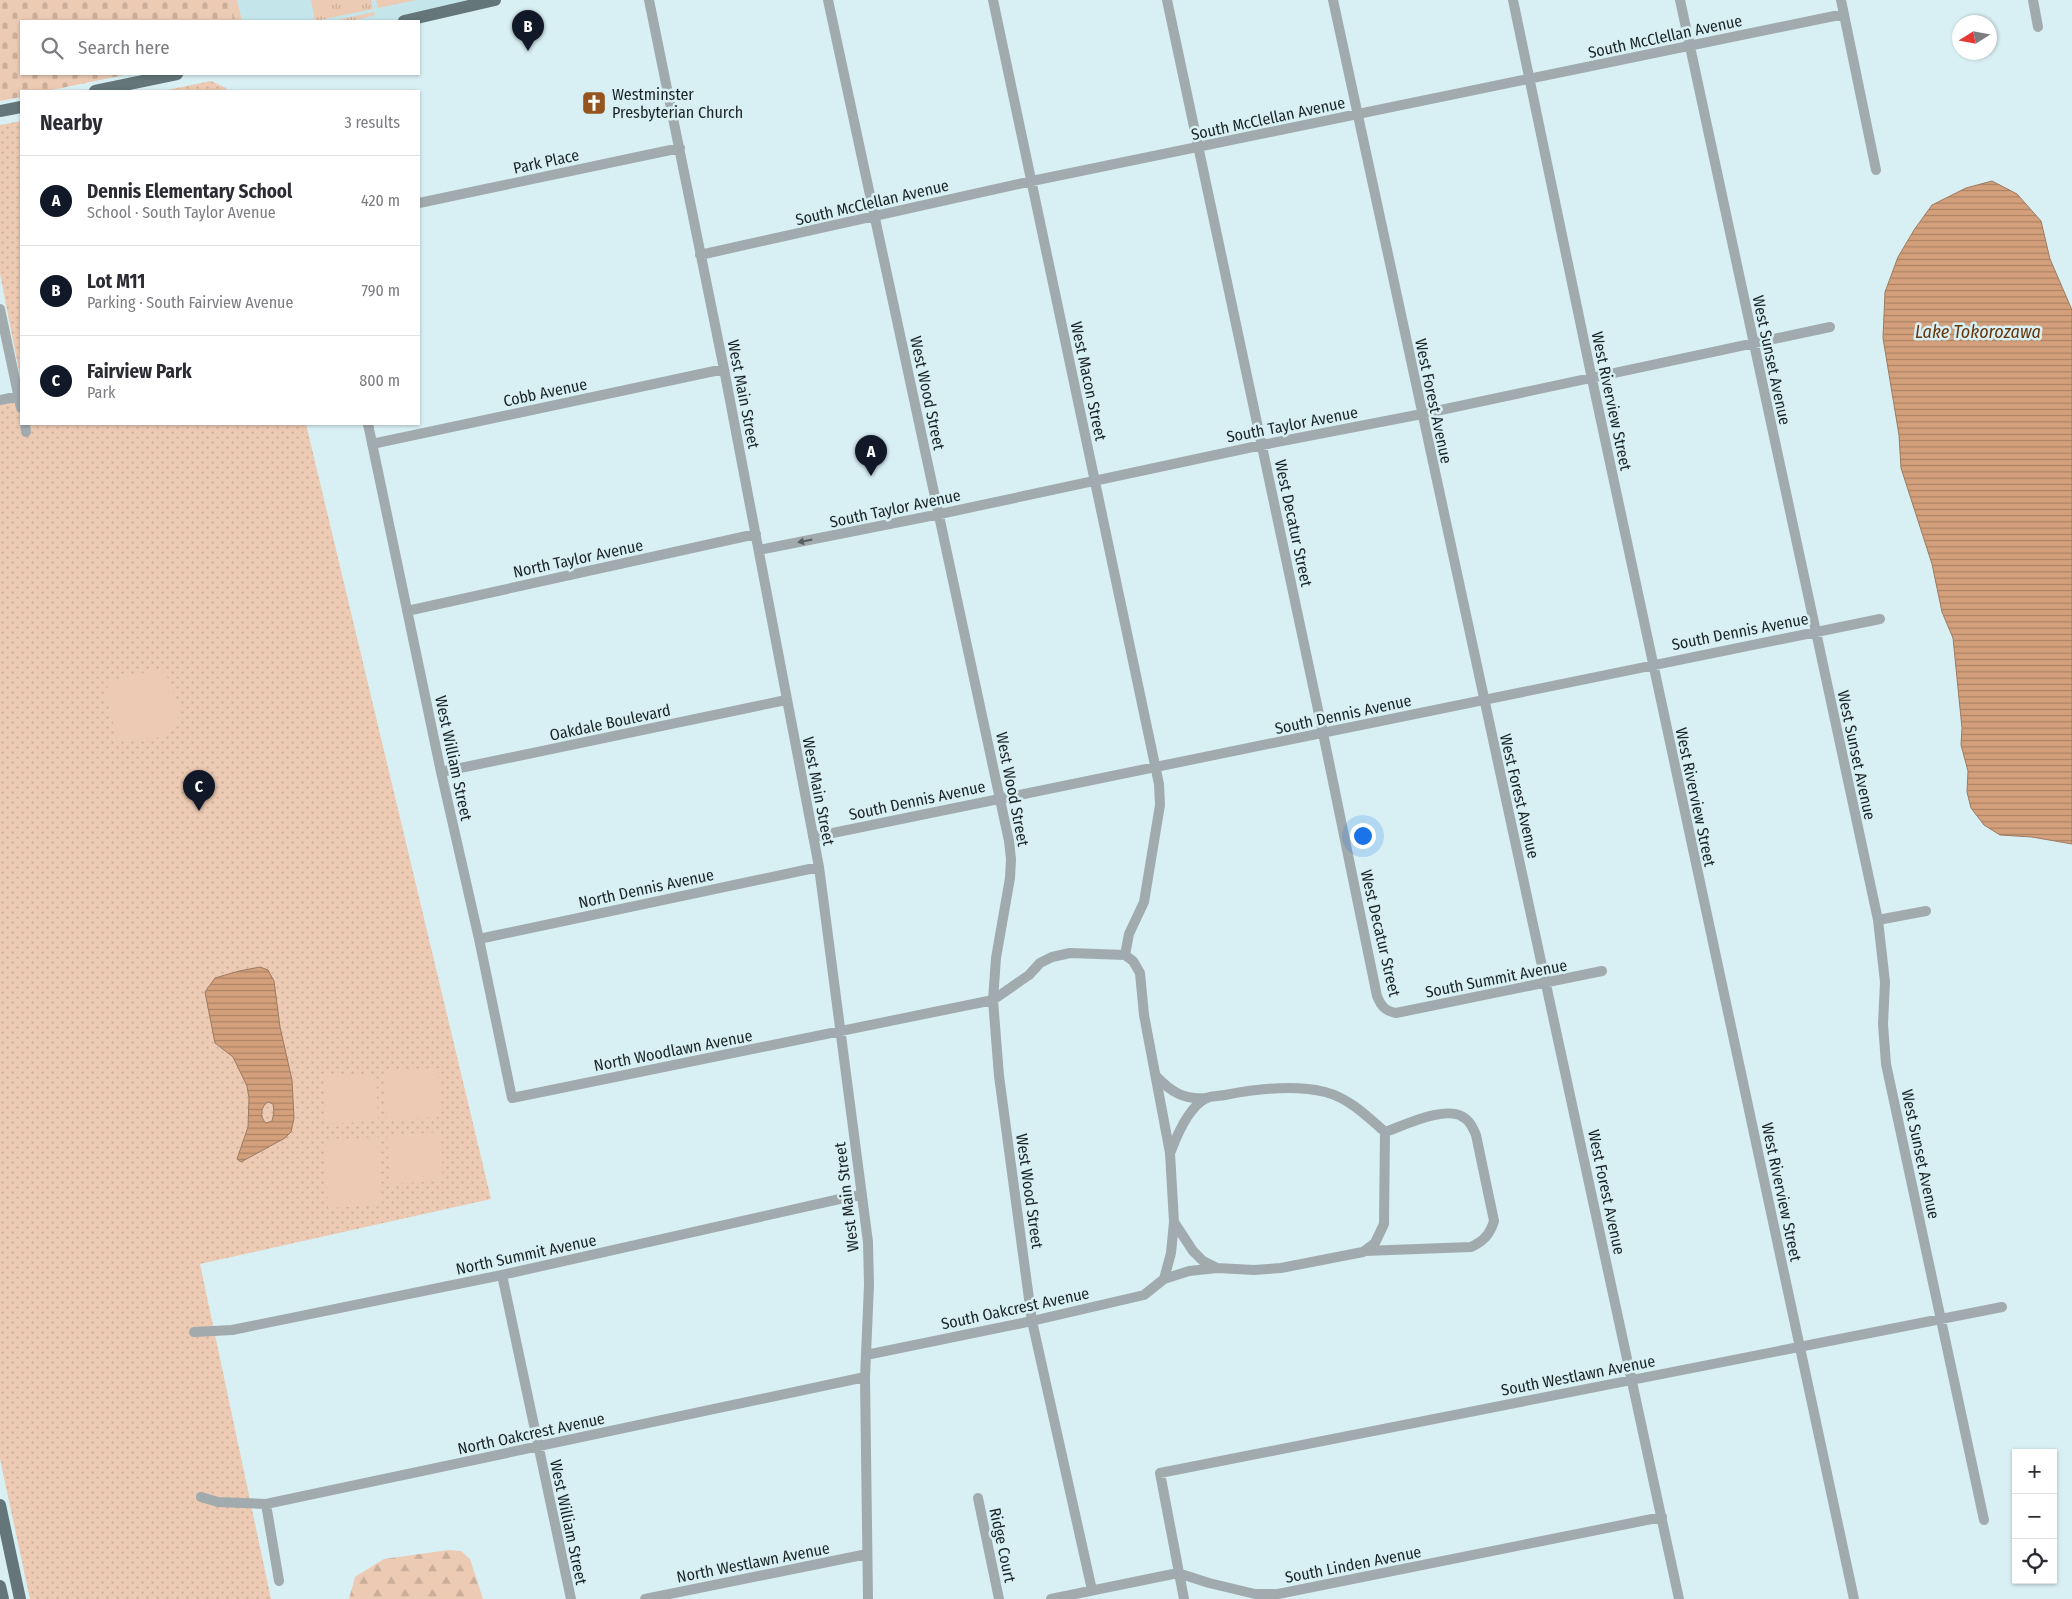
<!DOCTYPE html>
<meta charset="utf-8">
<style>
body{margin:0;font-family:"Fira Sans Condensed",sans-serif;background:#f2f2f3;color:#2b2b33}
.controls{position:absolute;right:15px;bottom:15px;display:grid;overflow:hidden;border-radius:0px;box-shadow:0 1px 4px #0004}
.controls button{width:45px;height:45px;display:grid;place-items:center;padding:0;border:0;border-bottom:1px solid #e1e1e2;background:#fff;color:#2b2b33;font:25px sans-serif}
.compass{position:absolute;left:1952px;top:15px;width:45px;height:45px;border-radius:50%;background:#fff;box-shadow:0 1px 4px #0004;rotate:259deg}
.you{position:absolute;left:1362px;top:835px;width:18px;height:18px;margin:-12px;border:4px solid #fff;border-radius:50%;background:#1a73e8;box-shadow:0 0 0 8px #1a73e833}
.badge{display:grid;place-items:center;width:32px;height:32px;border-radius:50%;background:#111827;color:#fff;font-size:16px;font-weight:700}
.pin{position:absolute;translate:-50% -41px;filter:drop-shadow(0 1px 2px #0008)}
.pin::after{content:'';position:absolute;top:26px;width:18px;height:15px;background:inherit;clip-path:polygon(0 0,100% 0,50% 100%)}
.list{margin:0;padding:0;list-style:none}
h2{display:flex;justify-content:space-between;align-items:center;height:65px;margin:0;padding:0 20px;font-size:21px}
h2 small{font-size:16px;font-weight:400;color:#7c7c81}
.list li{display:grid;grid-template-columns:32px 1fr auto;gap:15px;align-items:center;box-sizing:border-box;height:90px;padding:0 20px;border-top:1px solid #e1e1e2}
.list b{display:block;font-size:19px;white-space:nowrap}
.list p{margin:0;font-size:16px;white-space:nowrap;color:#7c7c81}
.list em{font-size:16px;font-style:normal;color:#7c7c81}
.icon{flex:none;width:28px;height:28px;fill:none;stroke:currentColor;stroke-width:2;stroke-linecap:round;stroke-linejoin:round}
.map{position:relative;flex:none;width:2072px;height:1599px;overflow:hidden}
.search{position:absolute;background:#fff;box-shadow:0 1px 4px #0004;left:20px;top:20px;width:400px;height:55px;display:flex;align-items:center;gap:12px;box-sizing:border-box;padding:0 18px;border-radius:0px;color:#7c7c81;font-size:19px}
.panel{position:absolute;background:#fff;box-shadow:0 1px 4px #0004;left:20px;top:90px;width:400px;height:335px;border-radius:0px}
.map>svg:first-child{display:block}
.built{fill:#c4e6eb}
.grass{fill:url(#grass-tufts)}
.forest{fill:url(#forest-firs)}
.cemetery{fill:url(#cemetery-stones)}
.park{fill:url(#park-dots)}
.pitch{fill:#eccab3}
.water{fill:url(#water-rules);stroke:#9c7b61;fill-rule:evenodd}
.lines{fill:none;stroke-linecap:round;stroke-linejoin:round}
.minor{stroke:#a1abad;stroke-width:10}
.major{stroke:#647679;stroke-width:12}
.oneway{fill:#576162}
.labels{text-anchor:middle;stroke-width:5;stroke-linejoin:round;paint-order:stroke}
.street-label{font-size:16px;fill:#1b2425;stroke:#d8f0f4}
.poi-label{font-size:16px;fill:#1b2425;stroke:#d8f0f4;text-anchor:start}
.water-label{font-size:18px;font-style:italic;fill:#673509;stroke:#d8f0f4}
</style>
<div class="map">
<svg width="2072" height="1599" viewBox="0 0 2072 1599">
<defs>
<pattern id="grass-tufts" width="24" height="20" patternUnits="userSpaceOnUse" patternTransform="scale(1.25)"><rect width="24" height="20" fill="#eccab3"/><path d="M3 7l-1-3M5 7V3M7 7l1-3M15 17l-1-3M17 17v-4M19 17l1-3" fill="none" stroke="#caad9a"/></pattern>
<pattern id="forest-firs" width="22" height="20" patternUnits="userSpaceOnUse" patternTransform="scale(1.25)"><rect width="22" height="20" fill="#eccab3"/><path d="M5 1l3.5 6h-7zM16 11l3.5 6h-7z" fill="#caad9a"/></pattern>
<pattern id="cemetery-stones" width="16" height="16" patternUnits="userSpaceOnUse" patternTransform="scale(1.25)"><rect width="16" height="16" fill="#eccab3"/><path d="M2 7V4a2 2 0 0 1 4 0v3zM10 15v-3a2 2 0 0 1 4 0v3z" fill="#caad9a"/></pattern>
<pattern id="park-dots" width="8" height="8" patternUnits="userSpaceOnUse" patternTransform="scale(1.25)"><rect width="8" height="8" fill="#eccab3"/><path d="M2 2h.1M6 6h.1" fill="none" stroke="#caad9a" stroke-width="1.8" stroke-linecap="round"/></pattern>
<pattern id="water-rules" width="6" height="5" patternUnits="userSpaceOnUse" patternTransform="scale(1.25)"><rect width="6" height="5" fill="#d4a07b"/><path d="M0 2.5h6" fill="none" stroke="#ab8265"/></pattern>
</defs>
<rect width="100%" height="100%" fill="#d8f0f4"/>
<path class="built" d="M230,0H495L404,21H235Z"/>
<path class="grass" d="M230,0H237L242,21H235Z
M311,0H371L373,9L315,21Z
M376,0H416L378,8Z
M374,12L375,15L352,21H333Z"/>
<path class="forest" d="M449,1550L461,1551L470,1559L483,1599H349L355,1577L384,1559Z"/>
<path class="cemetery" d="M0,0H230L235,21H21V74H129L47,91H21V97L0,101Z"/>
<path class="park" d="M211,81L226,88L227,91H162Z
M21,121V381L0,274V125Z
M21,400V424H306L491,1199L200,1264L271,1599H30L0,1459V405Z"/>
<path class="pitch" d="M158,669L165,671L181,712L169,736L118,742L105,694L110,681Z
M438,1068L440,1117L387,1120L384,1070Z
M376,1074L378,1121L325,1124L323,1077Z
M441,1132L443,1181L390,1184L387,1135Z
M378,1137L382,1205L328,1208L324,1140Z"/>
<path class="water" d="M1992,181L2017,194L2041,221L2050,259L2072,310V844L2032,837L2000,835L1984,825L1971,808L1967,792L1968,771L1961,745L1962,728L1953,638L1942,612L1932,564L1901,468L1899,435L1883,338L1885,292L1898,257L1914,230L1932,205L1966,188Z
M260,967L268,970L274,981L280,1027L292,1080L294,1118L291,1132L285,1138L241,1162L237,1159L248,1127L249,1098L247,1086L233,1057L215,1043L205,992L215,978L239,971ZM268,1102L273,1104L274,1112L272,1121L266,1123C259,1117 261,1106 268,1102Z"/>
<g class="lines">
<path class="minor" d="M649,0L724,369L819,867L868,1242L869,1285L865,1377L868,1599
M828,0L1009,841L1011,859L1010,878L996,958L993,1000L999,1076L1032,1321L1092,1590
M993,0L1159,784L1160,805L1144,902L1129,934L1125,955L1133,961L1140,973L1144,1015L1170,1153L1174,1222L1193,1251L1203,1261L1217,1268
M1167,0L1323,733L1377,996C1381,1006 1385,1011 1396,1013L1602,971
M1333,0C1445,534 1565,1066 1679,1599
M1513,0L1592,379L1854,1599
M1680,0L1878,920L1885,982L1883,1024L1886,1064L1984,1520
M1841,0L1876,170
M2033,0L2038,27
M419,203L680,148
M700,255L1032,181L1844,14
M0,309L21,408
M0,400L19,396
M25,424L26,432
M368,424L441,772L479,939L512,1098L993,1000L1029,975L1040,963L1052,957L1070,953L1125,955
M372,444L724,369
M759,550L940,514L1262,445L1422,414L1830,327
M407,611L756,534
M441,772L786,700
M813,837L1880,619
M1878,920L1926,911
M479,939L819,867
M1156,1076C1171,1092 1184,1100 1206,1098
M1364,1251L1471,1247C1484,1241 1490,1234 1494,1221L1476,1135C1473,1128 1470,1121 1463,1117C1445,1105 1403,1126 1385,1132
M502,1275L571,1599
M1164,1279L1171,1253L1174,1222
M194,1332L232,1330L502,1275L862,1194
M866,1355L1032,1321L1144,1295L1164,1279L1189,1271L1217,1268L1254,1270L1281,1268L1363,1252L1375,1243L1384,1224L1385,1132C1367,1116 1349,1098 1325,1092C1294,1084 1256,1089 1225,1095C1220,1096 1212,1096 1207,1098C1189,1106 1177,1135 1171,1151
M201,1497L218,1502L266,1504L865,1377
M978,1498L999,1599
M266,1504L279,1581
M645,1599L867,1554
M1051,1599L1178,1573L1209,1583L1255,1594H1278L1662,1517
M1184,1599L1160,1473L2002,1307"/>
<path class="major" d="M404,21L495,0
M95,91L177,74
M0,111L21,107
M0,1505L20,1599
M0,1586L3,1599"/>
</g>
<defs><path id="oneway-solid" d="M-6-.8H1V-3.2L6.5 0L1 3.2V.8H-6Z" transform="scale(1.25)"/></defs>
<use class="oneway" href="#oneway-solid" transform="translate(805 541) rotate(169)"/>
<defs>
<symbol id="church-square" viewBox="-11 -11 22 22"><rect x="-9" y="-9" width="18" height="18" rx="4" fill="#95541f" stroke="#d8f0f4"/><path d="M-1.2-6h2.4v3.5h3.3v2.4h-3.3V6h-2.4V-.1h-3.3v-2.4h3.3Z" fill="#fff"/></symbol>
</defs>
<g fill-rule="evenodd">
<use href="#church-square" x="580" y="89" width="28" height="28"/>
</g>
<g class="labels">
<g class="street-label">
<text transform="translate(1665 36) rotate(-12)" y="6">South McClellan Avenue</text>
<text transform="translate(1268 118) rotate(-12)" y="6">South McClellan Avenue</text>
<text transform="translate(546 161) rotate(-12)" y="6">Park Place</text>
<text transform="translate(872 202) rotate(-13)" y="6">South McClellan Avenue</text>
<text transform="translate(1772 360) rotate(78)" y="6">West Sunset Avenue</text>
<text transform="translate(1089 381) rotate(78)" y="6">West Macon Street</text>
<text transform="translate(545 392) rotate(-12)" y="6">Cobb Avenue</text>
<text transform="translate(928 393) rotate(78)" y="6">West Wood Street</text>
<text transform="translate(744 394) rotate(79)" y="6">West Main Street</text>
<text transform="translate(1434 401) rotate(78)" y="6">West Forest Avenue</text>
<text transform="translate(1612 401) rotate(78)" y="6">West Riverview Street</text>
<text transform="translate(1292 424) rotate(-11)" y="6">South Taylor Avenue</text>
<text transform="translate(895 508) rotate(-12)" y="6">South Taylor Avenue</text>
<text transform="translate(1294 523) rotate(78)" y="6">West Decatur Street</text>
<text transform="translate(578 558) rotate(-12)" y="6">North Taylor Avenue</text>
<text transform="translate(1740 631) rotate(-11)" y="6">South Dennis Avenue</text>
<text transform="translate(1343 714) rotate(-12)" y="6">South Dennis Avenue</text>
<text transform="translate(610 722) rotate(-12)" y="6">Oakdale Boulevard</text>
<text transform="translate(1857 755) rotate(78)" y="6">West Sunset Avenue</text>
<text transform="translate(454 758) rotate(78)" y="6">West William Street</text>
<text transform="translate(1013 789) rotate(79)" y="6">West Wood Street</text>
<text transform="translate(819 791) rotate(79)" y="6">West Main Street</text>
<text transform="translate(1520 796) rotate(77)" y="6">West Forest Avenue</text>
<text transform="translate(1696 797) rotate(78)" y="6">West Riverview Street</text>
<text transform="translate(917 800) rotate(-12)" y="6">South Dennis Avenue</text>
<text transform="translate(646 888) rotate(-12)" y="6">North Dennis Avenue</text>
<text transform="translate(1381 933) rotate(77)" y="6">West Decatur Street</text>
<text transform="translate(1496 978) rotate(-11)" y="6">South Summit Avenue</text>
<text transform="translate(673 1050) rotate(-11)" y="6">North Woodlawn Avenue</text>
<text transform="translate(1921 1154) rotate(78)" y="6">West Sunset Avenue</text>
<text transform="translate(1030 1191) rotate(82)" y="6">West Wood Street</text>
<text transform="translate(1607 1192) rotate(78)" y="6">West Forest Avenue</text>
<text transform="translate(1782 1192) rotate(78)" y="6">West Riverview Street</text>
<text transform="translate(846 1197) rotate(-97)" y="6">West Main Street</text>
<text transform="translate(526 1254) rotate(-12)" y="6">North Summit Avenue</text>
<text transform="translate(1015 1308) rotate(-12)" y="6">South Oakcrest Avenue</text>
<text transform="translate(1578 1375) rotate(-11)" y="6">South Westlawn Avenue</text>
<text transform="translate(531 1433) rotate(-12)" y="6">North Oakcrest Avenue</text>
<text transform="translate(569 1522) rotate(78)" y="6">West William Street</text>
<text transform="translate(1003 1545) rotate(78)" y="6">Ridge Court</text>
<text transform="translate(753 1562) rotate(-11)" y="6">North Westlawn Avenue</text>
<text transform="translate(1353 1564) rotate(-11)" y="6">South Linden Avenue</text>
</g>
<g class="poi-label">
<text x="612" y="100">Westminster<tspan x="612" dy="18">Presbyterian Church</tspan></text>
</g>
<g class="water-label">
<text x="1978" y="338">Lake Tokorozawa</text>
</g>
</g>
</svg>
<div class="controls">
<button>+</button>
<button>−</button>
<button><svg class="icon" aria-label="locate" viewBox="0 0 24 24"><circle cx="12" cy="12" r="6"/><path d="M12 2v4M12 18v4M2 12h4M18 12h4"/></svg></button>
</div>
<svg class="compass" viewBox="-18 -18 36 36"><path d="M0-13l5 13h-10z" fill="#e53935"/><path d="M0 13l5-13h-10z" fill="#7c7c81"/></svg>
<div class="you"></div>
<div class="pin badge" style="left:871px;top:476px">A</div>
<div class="pin badge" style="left:528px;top:51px">B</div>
<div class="pin badge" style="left:199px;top:811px">C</div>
<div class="search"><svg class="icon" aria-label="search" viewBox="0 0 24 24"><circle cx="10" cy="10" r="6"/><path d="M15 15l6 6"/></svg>Search here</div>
<section class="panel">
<h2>Nearby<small>3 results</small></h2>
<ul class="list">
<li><span class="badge">A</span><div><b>Dennis Elementary School</b><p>School · South Taylor Avenue</p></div><em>420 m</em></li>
<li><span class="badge">B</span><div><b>Lot M11</b><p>Parking · South Fairview Avenue</p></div><em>790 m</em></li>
<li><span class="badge">C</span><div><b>Fairview Park</b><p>Park</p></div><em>800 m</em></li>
</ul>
</section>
</div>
